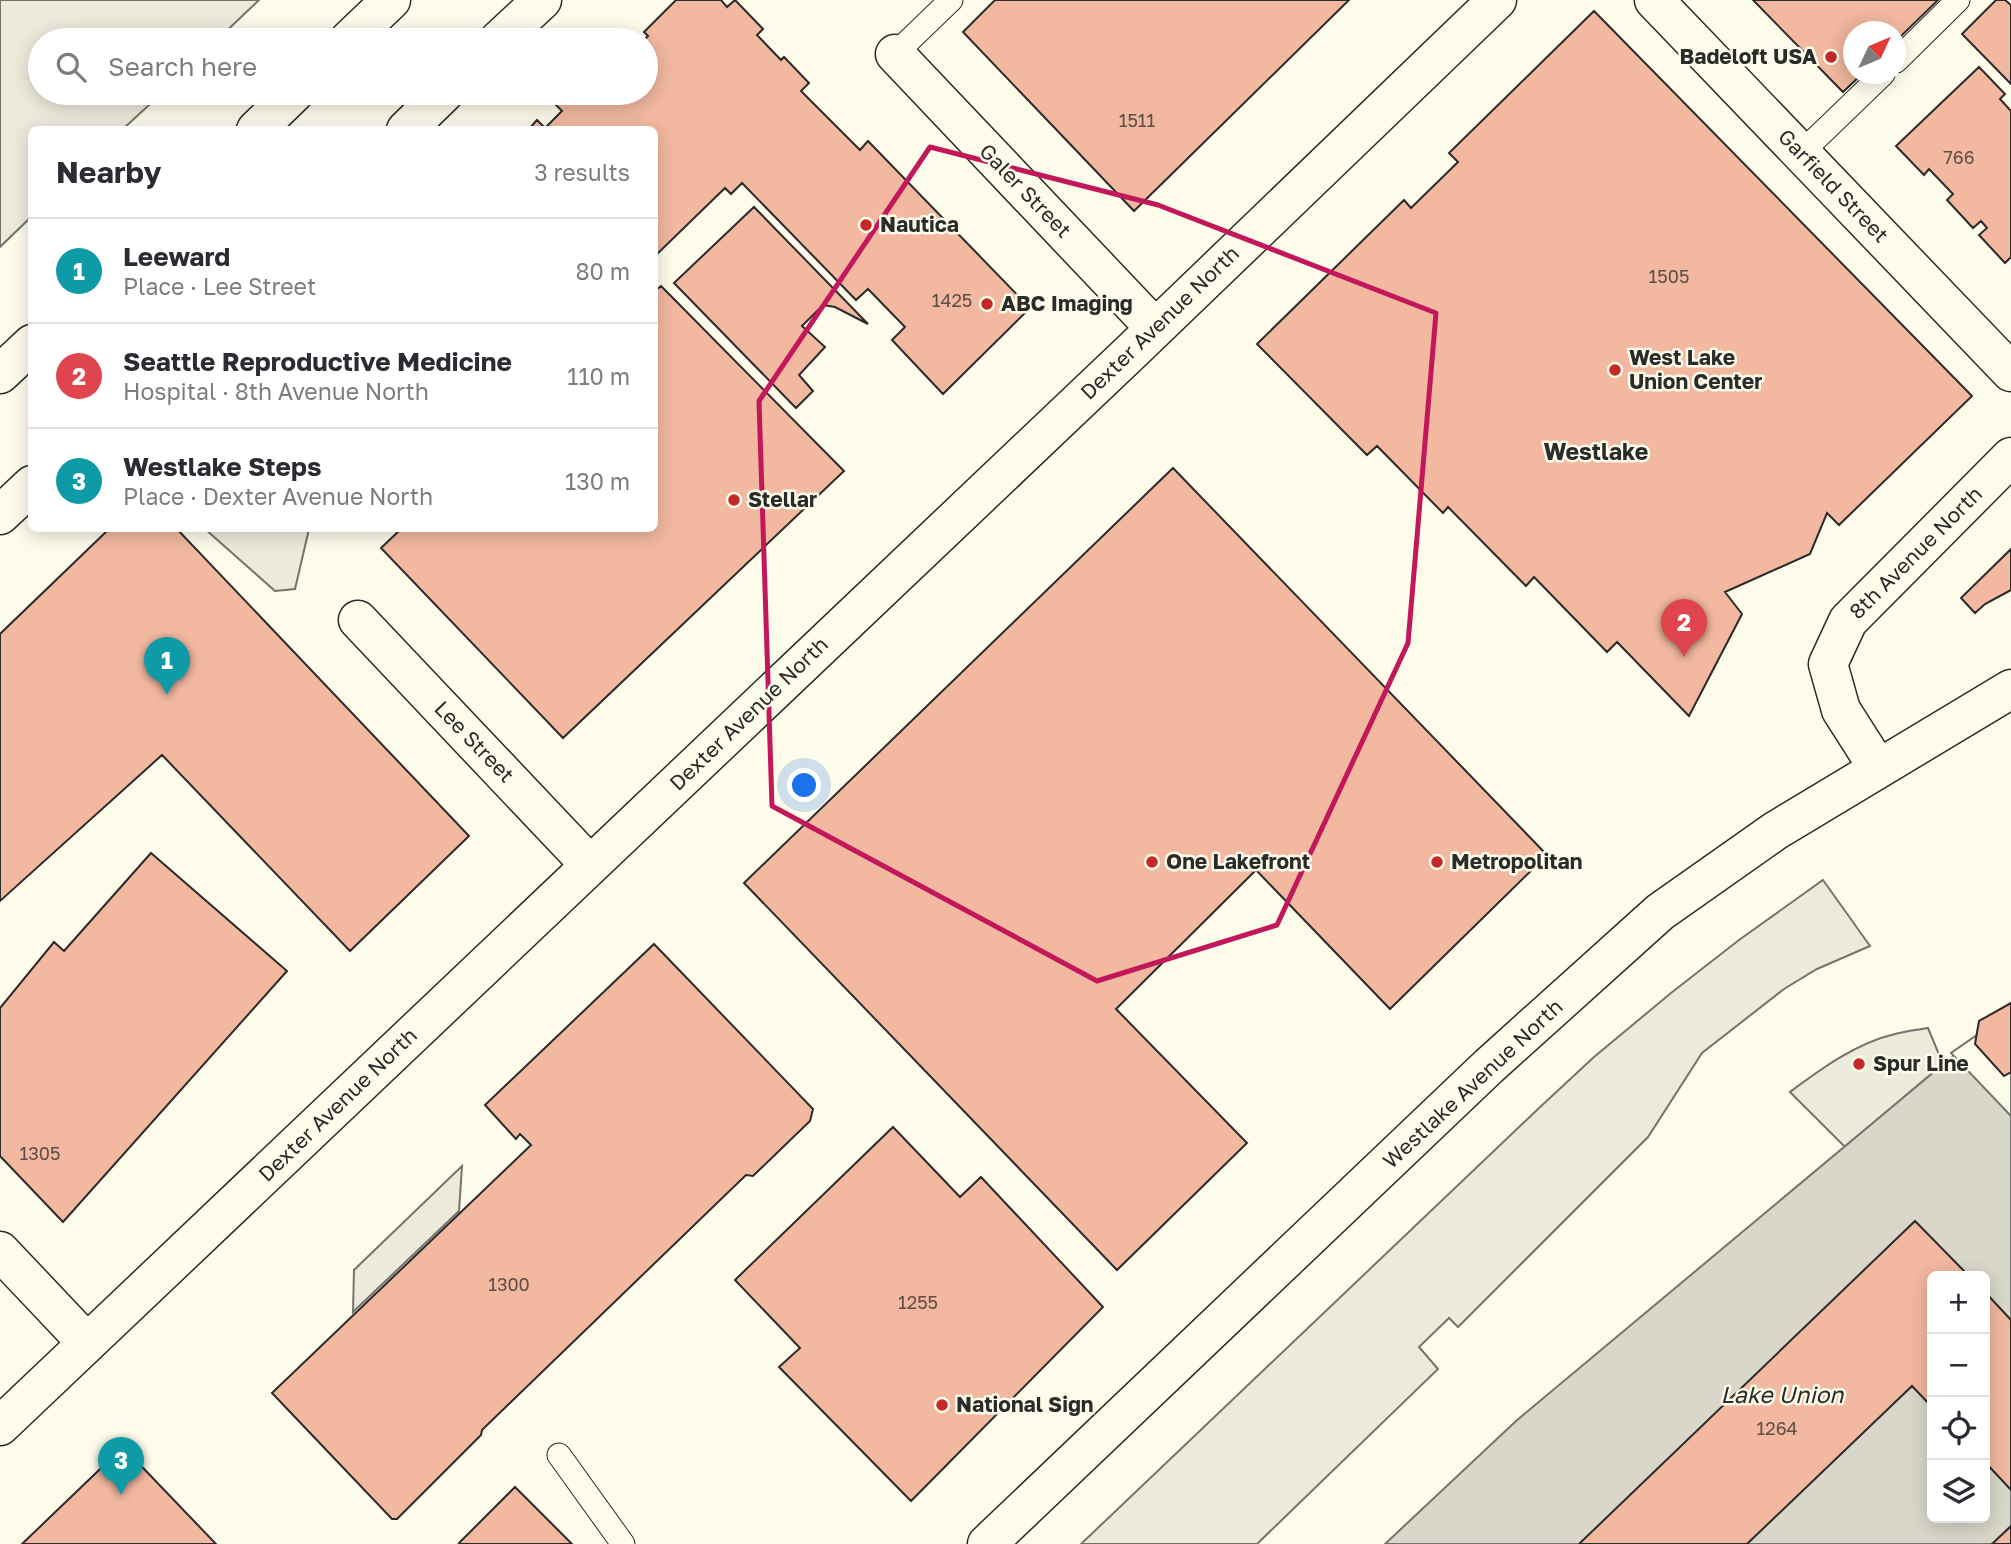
<!DOCTYPE html>
<meta charset="utf-8">
<style>
body{margin:0;font-family:"Golos Text",sans-serif;background:#f2f2f3;color:#2b2b33}
.controls{position:absolute;right:21px;bottom:21px;display:grid;overflow:hidden;border-radius:10px;box-shadow:0 4px 18px #0003}
.controls button{width:63px;height:63px;display:grid;place-items:center;padding:0;border:0;border-bottom:2px solid #e1e1e2;background:#fff;color:#2b2b33;font:35px sans-serif}
.compass{position:absolute;left:1843px;top:21px;width:63px;height:63px;border-radius:50%;background:#fff;box-shadow:0 4px 18px #0003;rotate:46deg}
.you{position:absolute;left:805px;top:786px;width:24px;height:24px;margin:-18px;border:5px solid #fff;border-radius:50%;background:#1a73e8;box-shadow:0 0 0 10px #1a73e833}
.badge{display:grid;place-items:center;width:46px;height:46px;border-radius:50%;background:#c62828;color:#fff;font-size:23px;font-weight:700}
.pin{position:absolute;translate:-50% -58px;filter:drop-shadow(0 2px 4px #0008)}
.pin::after{content:'';position:absolute;top:37px;width:24px;height:21px;background:inherit;clip-path:polygon(0 0,100% 0,50% 100%)}
.list{margin:0;padding:0;list-style:none}
h2{display:flex;justify-content:space-between;align-items:center;height:91px;margin:0;padding:0 28px;font-size:30px}
h2 small{font-size:23px;font-weight:400;color:#7c7c81}
.list li{display:grid;grid-template-columns:46px 1fr auto;gap:21px;align-items:center;box-sizing:border-box;height:105px;padding:0 28px;border-top:2px solid #e1e1e2}
.list b{display:block;font-size:26px;white-space:nowrap}
.list p{margin:0;font-size:23px;white-space:nowrap;color:#7c7c81}
.list em{font-size:23px;font-style:normal;color:#7c7c81}
.icon{flex:none;width:38px;height:38px;fill:none;stroke:currentColor;stroke-width:2;stroke-linecap:round;stroke-linejoin:round}
.map{position:relative;flex:none;width:2011px;height:1544px;overflow:hidden}
.search{position:absolute;background:#fff;box-shadow:0 4px 18px #0003;left:28px;top:28px;width:630px;height:77px;display:flex;align-items:center;gap:18px;box-sizing:border-box;padding:0 24px;border-radius:38px;color:#7c7c81;font-size:26px}
.panel{position:absolute;background:#fff;box-shadow:0 4px 18px #0003;left:28px;top:126px;width:630px;height:406px;border-radius:10px}
.map>svg:first-child{display:block}
.green{fill:#ecebdb;stroke:#74746e;stroke-width:2}
.parking{fill:#eceadb;stroke:#74746e;stroke-width:2}
.water{fill:#d8d7c9;stroke:#74746e;stroke-width:2;fill-rule:evenodd}
.pier{fill:#fdfbea;stroke:#74746e;stroke-width:2}
.building{fill:#f2b8a0;stroke:#2b2b2b;stroke-width:2}
.lines{fill:none;stroke-linecap:round;stroke-linejoin:round}
.service-casing{stroke:#2b2b2b;stroke-width:25}
.minor-casing{stroke:#2b2b2b;stroke-width:41}
.secondary-casing{stroke:#2b2b2b;stroke-width:41}
.trunk-casing{stroke:#2b2b2b;stroke-width:41}
.service{stroke:#fdfbea;stroke-width:23}
.minor{stroke:#fdfbea;stroke-width:38}
.secondary{stroke:#fdfbea;stroke-width:38}
.trunk{stroke:#fdfbea;stroke-width:38}
.marked{fill:none;stroke:#c2185b;stroke-width:5;stroke-linejoin:round}
.poi-dot{fill:#c62828;stroke:#fdfbea;stroke-width:2.5}
.labels{text-anchor:middle;stroke-width:5;stroke-linejoin:round;paint-order:stroke}
.number-label{font-size:18px;fill:#5d4e48}
.poi-label{font-size:21px;font-weight:bold;fill:#2b2b2b;stroke:#fdfbea;text-anchor:start}
.street-label{font-size:21px;fill:#2b2b2b;stroke:#fdfbea}
.neighbourhood-label{font-size:23px;font-weight:bold;fill:#2b2b2b;stroke:#fdfbea}
.water-label{font-size:23px;font-style:italic;fill:#2b2b2b;stroke:#fdfbea}
</style>
<div class="map">
<svg width="2011" height="1544" viewBox="0 0 2011 1544">
<rect width="100%" height="100%" fill="#fdfbea"/>
<path class="green" d="M0,0H259L217,40H40V93H162L123,129L32,130L31,217L0,247Z
M205,529H309L295,589L275,591Z
M1928,1028L1943,1064L1845,1147L1790,1092C1821,1069 1856,1043 1895,1034C1906,1031 1917,1030 1928,1028Z"/>
<path class="parking" d="M1823,880L1870,946L1817,969L1784,989L1702,1053L1648,1137L1458,1327L1449,1318L1419,1347L1438,1369L1257,1544H1081L1538,1109L1594,1057L1671,993L1739,940Z
M462,1166L459,1211L353,1312L354,1270Z"/>
<path class="water" d="M2011,1018V1544H1385L1516,1421L1959,1051ZM1932,1276H1985V1518H1932Z"/>
<path class="pier" d="M1977,1035L2004,1075L2011,1072V1116L1951,1053Z"/>
<path class="building" d="M676,0H721L727,7L735,0L763,29L757,35L781,60L784,57L809,83L801,91L860,150L868,141L1030,308L943,394L892,340L905,327L868,289L856,300L742,183L731,194L725,188L654,257V130H528L537,120L545,128L562,111L555,104L567,93H646V40H644L648,36L644,32Z
M995,0H1349L1134,211L963,32Z
M1753,0H1938L1896,41V32H1854V74H1862L1843,92Z
M1996,0H2005L2011,5V84L1962,34Z
M1594,11L1972,396L1839,525L1827,513L1810,554L1725,592L1742,614L1689,716L1617,642L1607,652L1534,577L1526,586L1448,507L1443,513L1377,446L1367,455L1257,344L1404,200L1411,208L1458,162L1449,153Z
M1979,67L2005,94L2000,99L2011,111V257L2005,263L1979,235L1987,228L1981,221L1973,228L1947,200L1953,194L1929,169L1924,175L1896,146Z
M754,207L868,324L835,307L823,305L802,326L825,347L799,375L813,391L796,408L674,283Z
M661,286L844,471L563,738L381,548L402,528H654V292Z
M1173,468L1547,855L1390,1009L1256,870L1116,1009L1247,1143L1117,1270L744,883Z
M110,528H176L469,836L350,951L162,755L0,901V634Z
M2011,549V590L1985,604L1975,613L1961,598Z
M151,853L287,971L63,1222L0,1156V1008L54,942L64,951Z
M654,944L813,1109L810,1121L753,1176L746,1175L482,1430L481,1435L397,1519H392L272,1393L531,1145L520,1134L516,1139L485,1105Z
M2011,1003V1072L2004,1076L1975,1044L1979,1021Z
M893,1127L960,1197L981,1177L1103,1307L911,1501L779,1367L800,1348L735,1280Z
M1915,1221L1969,1276H1932V1407L1912,1386L1747,1544H1579Z
M1985,1292L2011,1320V1490L1985,1462Z
M123,1447L216,1544H22Z
M515,1487L572,1544H461L459,1543Z
M2011,1526V1544H1992Z"/>
<g class="lines">
<defs>
<path id="service" d="M895,54L951,0
M1896,61L1958,0
M1801,153L1883,74
M559,1455L623,1544"/>
<path id="minor" d="M1654,0L2011,372
M895,54L1155,328
M358,620L590,865
M1878,768L1841,710L1828,664L1848,621L2011,457
M0,1251L87,1343"/>
<path id="secondary" d="M0,1426L1132,351L1497,0
M987,1544L1489,1066L1660,912L1775,831L2011,689"/>
<path id="trunk" d="M349,40L391,0
M499,40L542,0
M256,130L294,93
M406,130L444,93
M0,374L32,344
M0,515L32,485"/>
</defs>
<use href="#service" class="service-casing"/>
<use href="#minor" class="minor-casing"/>
<use href="#secondary" class="secondary-casing"/>
<use href="#trunk" class="trunk-casing"/>
<use href="#service" class="service"/>
<use href="#minor" class="minor"/>
<use href="#secondary" class="secondary"/>
<use href="#trunk" class="trunk"/>
</g>
<path class="marked" d="M930,147L1158,205L1436,313L1408,643L1277,925L1097,981L772,806L759,401Z"/>
<g class="poi-dot">
<circle cx="1831" cy="57" r="7"/>
<circle cx="866" cy="225" r="7"/>
<circle cx="987" cy="304" r="7"/>
<circle cx="1615" cy="370" r="7"/>
<circle cx="734" cy="500" r="7"/>
<circle cx="1152" cy="862" r="7"/>
<circle cx="1437" cy="862" r="7"/>
<circle cx="1859" cy="1064" r="7"/>
<circle cx="942" cy="1405" r="7"/>
</g>
<g class="labels">
<g class="number-label">
<text x="1137" y="127">1511</text>
<text x="1959" y="164">766</text>
<text x="1669" y="283">1505</text>
<text x="952" y="307">1425</text>
<text x="40" y="1160">1305</text>
<text x="509" y="1291">1300</text>
<text x="918" y="1309">1255</text>
<text x="1777" y="1435">1264</text>
</g>
<g class="poi-label">
<text x="1817" y="64" text-anchor="end">Badeloft USA</text>
<text x="880" y="232">Nautica</text>
<text x="1001" y="311">ABC Imaging</text>
<text x="1629" y="365">West Lake<tspan x="1629" dy="24">Union Center</tspan></text>
<text x="748" y="507">Stellar</text>
<text x="1166" y="869">One Lakefront</text>
<text x="1451" y="869">Metropolitan</text>
<text x="1873" y="1071">Spur Line</text>
<text x="956" y="1412">National Sign</text>
</g>
<g class="street-label">
<text transform="translate(1833 186) rotate(46)" y="7">Garfield Street</text>
<text transform="translate(1025 191) rotate(46)" y="7">Galer Street</text>
<text transform="translate(1160 323) rotate(-44)" y="7">Dexter Avenue North</text>
<text transform="translate(1916 553) rotate(-45)" y="7">8th Avenue North</text>
<text transform="translate(749 714) rotate(-44)" y="7">Dexter Avenue North</text>
<text transform="translate(474 742) rotate(46)" y="7">Lee Street</text>
<text transform="translate(1473 1084) rotate(-43)" y="7">Westlake Avenue North</text>
<text transform="translate(338 1105) rotate(-44)" y="7">Dexter Avenue North</text>
</g>
<g class="neighbourhood-label">
<text x="1596" y="460">Westlake</text>
</g>
<g class="water-label">
<text x="1782" y="1403">Lake Union</text>
</g>
</g>
</svg>
<div class="controls">
<button>+</button>
<button>−</button>
<button><svg class="icon" aria-label="locate" viewBox="0 0 24 24"><circle cx="12" cy="12" r="6"/><path d="M12 2v4M12 18v4M2 12h4M18 12h4"/></svg></button>
<button><svg class="icon" aria-label="layers" viewBox="0 0 24 24"><path d="M12 4l9 5-9 5-9-5zM3 14l9 5 9-5"/></svg></button>
</div>
<svg class="compass" viewBox="-18 -18 36 36"><path d="M0-13l5 13h-10z" fill="#e53935"/><path d="M0 13l5-13h-10z" fill="#7c7c81"/></svg>
<div class="you"></div>
<div class="pin badge" style="left:167px;top:695px;background:#0f9aa8">1</div>
<div class="pin badge" style="left:1684px;top:657px;background:#e0444e">2</div>
<div class="pin badge" style="left:121px;top:1495px;background:#0f9aa8">3</div>
<div class="search"><svg class="icon" aria-label="search" viewBox="0 0 24 24"><circle cx="10" cy="10" r="6"/><path d="M15 15l6 6"/></svg>Search here</div>
<section class="panel">
<h2>Nearby<small>3 results</small></h2>
<ul class="list">
<li><span class="badge" style="background:#0f9aa8">1</span><div><b>Leeward</b><p>Place · Lee Street</p></div><em>80 m</em></li>
<li><span class="badge" style="background:#e0444e">2</span><div><b>Seattle Reproductive Medicine</b><p>Hospital · 8th Avenue North</p></div><em>110 m</em></li>
<li><span class="badge" style="background:#0f9aa8">3</span><div><b>Westlake Steps</b><p>Place · Dexter Avenue North</p></div><em>130 m</em></li>
</ul>
</section>
</div>
